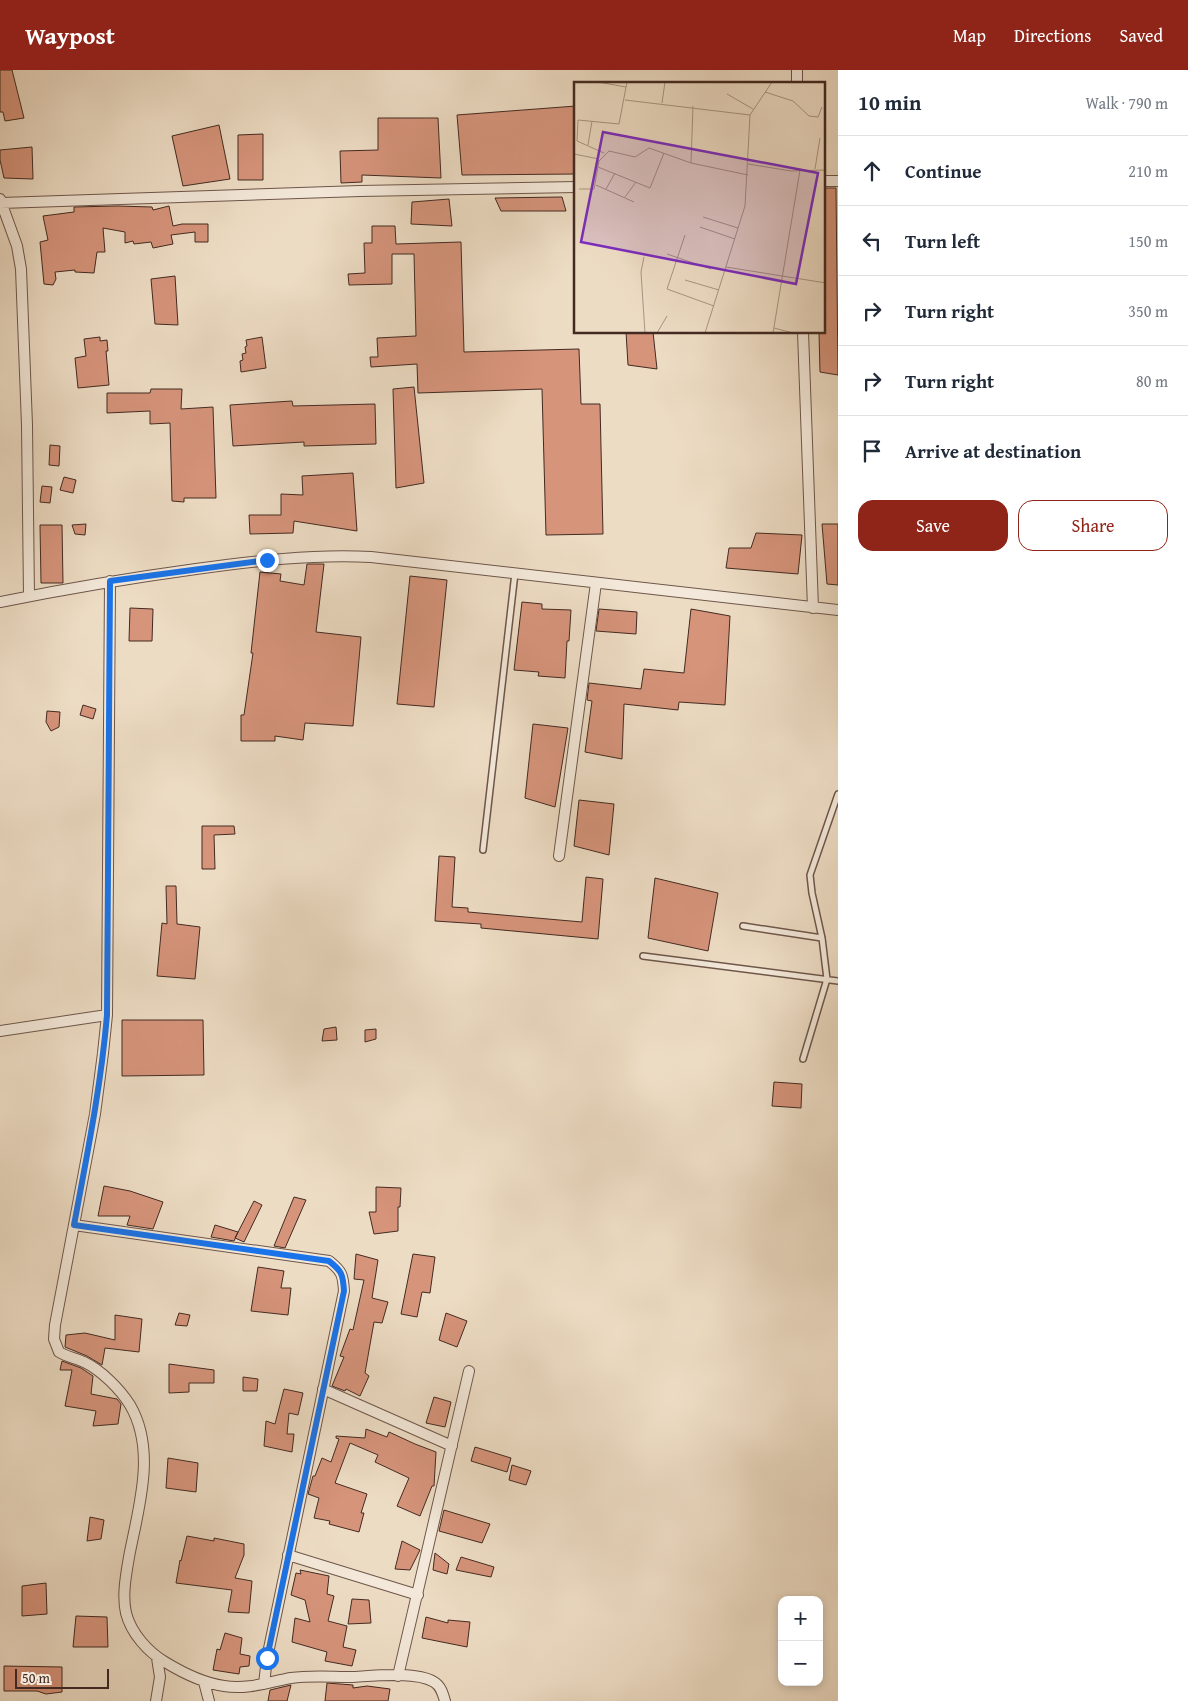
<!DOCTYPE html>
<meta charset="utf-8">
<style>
body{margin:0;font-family:"Gentium Book Plus",serif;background:#f6f6f7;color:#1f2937}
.controls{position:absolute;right:15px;bottom:15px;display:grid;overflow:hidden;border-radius:10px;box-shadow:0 2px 8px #0003}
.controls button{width:45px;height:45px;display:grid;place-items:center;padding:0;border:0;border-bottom:1px solid #e0e1e3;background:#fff;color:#1f2937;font:25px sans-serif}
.scale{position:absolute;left:15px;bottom:12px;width:94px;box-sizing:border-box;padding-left:5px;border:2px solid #432a21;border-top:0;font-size:14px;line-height:18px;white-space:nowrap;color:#432a21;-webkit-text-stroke:4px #f3e8d9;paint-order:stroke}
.stop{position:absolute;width:15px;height:15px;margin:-11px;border:4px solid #1a73e8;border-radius:50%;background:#fff}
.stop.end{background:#1a73e8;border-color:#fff;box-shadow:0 1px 5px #0008}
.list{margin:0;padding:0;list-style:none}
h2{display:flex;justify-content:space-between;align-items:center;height:65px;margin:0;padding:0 20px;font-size:21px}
h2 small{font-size:16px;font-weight:400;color:#747a83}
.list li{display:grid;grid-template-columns:32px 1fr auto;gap:15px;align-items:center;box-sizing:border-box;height:70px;padding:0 20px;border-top:1px solid #e0e1e3}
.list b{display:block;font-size:19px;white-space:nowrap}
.list em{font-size:16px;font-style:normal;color:#747a83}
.actions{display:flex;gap:10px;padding:15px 20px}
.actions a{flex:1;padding:11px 0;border:1px solid #8f2418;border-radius:15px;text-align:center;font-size:18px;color:#8f2418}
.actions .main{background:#8f2418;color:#fff}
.icon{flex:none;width:28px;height:28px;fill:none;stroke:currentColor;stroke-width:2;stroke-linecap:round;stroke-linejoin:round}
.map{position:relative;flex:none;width:838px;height:1631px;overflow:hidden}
header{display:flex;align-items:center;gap:30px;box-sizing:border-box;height:70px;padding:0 25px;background:#8f2418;color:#fff}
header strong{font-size:24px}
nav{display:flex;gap:28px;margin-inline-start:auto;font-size:18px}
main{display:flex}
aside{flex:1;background:#fff}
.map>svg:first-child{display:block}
.building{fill:#d6947b;stroke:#432a21}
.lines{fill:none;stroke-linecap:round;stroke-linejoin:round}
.service-casing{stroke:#6e564a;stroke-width:8}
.minor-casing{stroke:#6e564a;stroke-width:12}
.service{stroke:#f3e8d9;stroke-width:5}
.minor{stroke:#f3e8d9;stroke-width:10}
.route{stroke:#1a73e8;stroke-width:6}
.inset-road{fill:none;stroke:#a99583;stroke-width:1}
.view{fill:#7b2cbf;fill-opacity:0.15;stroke:#7b2cbf;stroke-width:2.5}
.inset-edge{fill:none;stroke:#432a21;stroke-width:2.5}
</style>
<header>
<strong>Waypost</strong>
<nav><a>Map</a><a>Directions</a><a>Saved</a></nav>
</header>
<main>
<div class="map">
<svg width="838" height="1631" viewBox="0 0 838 1631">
<rect width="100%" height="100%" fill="#eddcc4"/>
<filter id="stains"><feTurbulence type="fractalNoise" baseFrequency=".004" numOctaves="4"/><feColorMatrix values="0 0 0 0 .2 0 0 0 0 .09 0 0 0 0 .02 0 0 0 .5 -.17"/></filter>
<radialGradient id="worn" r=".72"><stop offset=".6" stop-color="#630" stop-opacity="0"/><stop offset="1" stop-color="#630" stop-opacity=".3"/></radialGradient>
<path class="building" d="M0,0H12L24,48L5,51L3,42H0Z
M576,36V104L462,105L457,45Z
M378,48H438L441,108L362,105V112L341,113L340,81L378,80Z
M219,55L230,109L183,116L172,66Z
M263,64V110H238V65Z
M32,77L33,109L4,108L0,90V80Z
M824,118H836L838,305L820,302L819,262H824Z
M562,127L566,141H501L495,128Z
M449,129L452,156L411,154L412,132Z
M117,136L152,137L153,140L169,136L173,156L182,154H208V172H195V162L171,165L173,174L153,178L151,172L134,174L133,171L125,173V162L103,158L105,182H97L94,203L75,202V200L55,202L56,209L53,215L44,214L40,172L48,170L43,146L74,142V137Z
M372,156H395L396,174L461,172L464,282L579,279L581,334H600L603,464L546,465L542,319L418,323L417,294L371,297L370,287H378L377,268L416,266L414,184H392V214L349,215L348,204L365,203L364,173H372Z
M175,206L178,255L155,254L151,209Z
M626,262H653L657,299L628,295Z
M100,267V271L107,270L108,281H106L109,315L78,318L75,288L86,286L84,269Z
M262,267L266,298L241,302L240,291L243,290L242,284L246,283L245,277L247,276L246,270Z
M414,317L424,413L396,418L393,319Z
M151,319H182L181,339L213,337L216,428H184V432L172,431L170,353L150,354V341L107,343V323H150Z
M292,331L293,336L375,334L376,374L304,376V372L233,376L230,335Z
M50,375L60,376L59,396L49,395Z
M353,403L357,461L294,451L293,463L250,464L249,445H281V424L303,425L302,406Z
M64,407L76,410L73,423L60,420Z
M42,416L52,417L50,433L40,432Z
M86,454L85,465L75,464L72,455Z
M822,454H838V515L827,514Z
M40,455H62L63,513H41Z
M756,463L802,465L798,504L726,498L729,478H751Z
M307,494H324L316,562L361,567L353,656L305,653L303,670L275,666V671H241V645H244L253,583H251L260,502L281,504L280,511L304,515Z
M410,506L447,510L434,637L397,634Z
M522,532L542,534V539L571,540L569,571H567L565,608L538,606L539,602L514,600Z
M130,538L153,539L152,571H129Z
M599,539L637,542L636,564L596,561Z
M691,539L730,546L725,635L679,632L678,640L624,634L622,689L585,682L592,631L587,630L589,613L641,619L644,599L684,603Z
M83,635L96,639L93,649L80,645Z
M47,641L60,642L59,657L51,661L46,652Z
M533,654L568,658L555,737L525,728Z
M579,730L614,734L609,785L574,776Z
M202,756H234L235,764L214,765L215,799H202Z
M439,786L455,787L452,837L468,838V842L582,852L586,807L603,809L598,869L481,858V854L435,851Z
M655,808L718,823L708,881L648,868Z
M166,816H176L177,854L200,857L195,909L157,906L162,853L167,854Z
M122,950H203L204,1005L122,1006Z
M336,957L337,970L322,971L324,959Z
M376,959V969L365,972V960Z
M774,1012L802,1014L801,1038L772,1036Z
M104,1116L130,1121L163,1132L153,1159L127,1155L130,1146H98Z
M376,1117L401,1118L400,1137H398V1161L374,1164L369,1142H376Z
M294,1127L306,1130L285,1178L274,1176Z
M254,1131L262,1135L244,1172L235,1168Z
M215,1155L238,1162L234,1171L211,1167Z
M356,1184L378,1190L372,1228L388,1232L382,1253L374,1252L365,1303L369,1306L360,1326L346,1319L345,1321L332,1316L344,1287L340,1286L350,1259L353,1260L364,1210L354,1209Z
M413,1184L435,1187L430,1223L422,1222L417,1247L401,1244Z
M258,1197L284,1201L281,1218H291L288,1245L251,1241Z
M179,1243L190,1245L187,1256L175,1255Z
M446,1243L467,1251L457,1277L439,1270Z
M115,1245L142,1249L139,1282L105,1278L102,1295L87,1286L65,1277L66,1265L85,1263L115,1270Z
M62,1291L81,1298L93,1306L91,1324L117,1329L121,1334L118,1354L93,1356L96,1341L65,1336L72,1300H60Z
M169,1294L214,1300V1313H189V1322L169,1323Z
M243,1307L258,1309L257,1321H243Z
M284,1319L303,1323L298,1345L289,1343L287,1364H294L292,1382L264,1376L266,1351L275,1354Z
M434,1327L451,1332L445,1357L426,1353Z
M366,1359L387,1367L389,1362L415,1374L436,1382L434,1416H432L420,1446L397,1436L409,1408L375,1392L378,1385L350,1373L335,1413L367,1424L361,1443H364L359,1462L329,1454L330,1451L314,1448L319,1428L308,1424L313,1406H315L322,1388L331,1392L339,1369L336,1368V1366L365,1368Z
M475,1377L511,1388L507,1402L471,1391Z
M168,1388L198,1393L196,1422L166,1418Z
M512,1395L531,1401L526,1415L509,1410Z
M444,1440L490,1454L482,1473L439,1461Z
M90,1447L104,1450L101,1469L87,1471Z
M187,1466L214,1471V1468L244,1474V1485L235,1508L252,1511L249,1543L228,1542L232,1520L176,1513L180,1490L181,1491Z
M402,1471L420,1480L410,1500L395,1499Z
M435,1483L449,1494L447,1504L433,1500Z
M461,1487L494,1497L491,1507L456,1500Z
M300,1500L329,1506L327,1524L334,1526L328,1551L347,1556L343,1577L356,1580L352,1596L325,1591L327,1582L292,1572L295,1548L310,1552L305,1530L291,1525L296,1503L301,1504Z
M46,1513L47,1544L22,1546V1516Z
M352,1529L369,1530L371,1553L348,1554Z
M76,1546L107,1547L108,1577H73Z
M426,1547L448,1553V1550L470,1552L467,1577L422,1568Z
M225,1563L242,1568L240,1584L250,1586L249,1596L240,1597L239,1604L213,1600L217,1579L220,1580Z
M4,1596L62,1597V1622L46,1624L37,1621H4Z
M327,1613L353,1615V1618L367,1616L390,1619L388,1631H325Z
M291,1615L287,1631H268L270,1620Z"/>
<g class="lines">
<defs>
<path id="service" d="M483,780L515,503
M743,856L822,868
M643,886L838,911
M803,989L827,909L822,868L812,823L810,805L838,724"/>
<path id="minor" d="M797,0V14
M824,111H838
M0,129L17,176L21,199L27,355L29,526
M1,133L360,121L576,117
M803,262L813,538
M0,532C65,519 130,508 196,499C254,491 312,484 371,487L838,540
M559,786L596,513
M107,945L103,983L95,1044L55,1255L54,1269L59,1282C67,1287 76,1288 84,1292C101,1300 120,1319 130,1335C157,1381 138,1439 129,1487C126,1505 122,1525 126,1543C131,1563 148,1582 165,1592C183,1603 203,1613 224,1616C247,1620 269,1612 291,1608C311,1605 332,1607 352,1607C372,1606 416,1601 434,1612C441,1616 443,1624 445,1631
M0,961L107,945L110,511
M74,1155L329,1191C342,1201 343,1205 344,1221L267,1588L264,1614
M323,1319L452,1376
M288,1485L418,1525
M398,1606L469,1301
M204,1612L209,1631
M156,1631L160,1607L157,1588"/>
</defs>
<use href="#service" class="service-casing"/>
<use href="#minor" class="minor-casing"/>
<use href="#service" class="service"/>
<use href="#minor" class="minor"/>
</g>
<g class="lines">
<path class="route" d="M267,490L110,511L107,945C101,1016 87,1085 74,1155L329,1191C342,1201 343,1205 344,1221L267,1588"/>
</g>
<g transform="translate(574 12)">
<rect width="251" height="251" fill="#eddcc4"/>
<path class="inset-road" d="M24,0L52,5M191,10L219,19L235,34L244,35L248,25M153,12L179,27M51,18L176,33M88,21L91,0M119,24L117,81L174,93M14,63L18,39M30,71L3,59L4,38L45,42L53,0M0,72L25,77M174,82L217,89L252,88M24,85L76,106L90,71M241,87L246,56M22,103L60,120M5,107H20L25,79L35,69L61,75L75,66L117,81M32,107L41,91M51,115L62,100M129,135L164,146M126,145L161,157M111,153L93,207L140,224M93,172L137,187M70,175L67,190L71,251M152,185L252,201M111,198L145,208M200,246L219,251M83,251L93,234M131,251L171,124L176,33L198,0M199,251L226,88"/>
<path class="view" d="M29,50L244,91L222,202L7,160Z"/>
<rect width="251" height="251" class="inset-edge"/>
</g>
<rect width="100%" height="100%" filter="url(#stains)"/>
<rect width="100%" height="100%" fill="url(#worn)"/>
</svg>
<div class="controls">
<button>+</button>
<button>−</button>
</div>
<div class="scale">50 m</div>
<div class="stop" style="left:267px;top:1588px"></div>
<div class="stop end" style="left:267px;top:490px"></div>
</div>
<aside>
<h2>10 min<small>Walk · 790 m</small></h2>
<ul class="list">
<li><svg class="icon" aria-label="ahead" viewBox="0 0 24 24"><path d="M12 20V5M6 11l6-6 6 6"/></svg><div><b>Continue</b></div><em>210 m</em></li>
<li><svg class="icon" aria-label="left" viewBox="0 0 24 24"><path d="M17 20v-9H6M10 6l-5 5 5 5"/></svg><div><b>Turn left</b></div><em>150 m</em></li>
<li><svg class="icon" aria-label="right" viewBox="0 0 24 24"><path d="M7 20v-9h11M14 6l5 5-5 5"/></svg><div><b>Turn right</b></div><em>350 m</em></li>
<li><svg class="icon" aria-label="right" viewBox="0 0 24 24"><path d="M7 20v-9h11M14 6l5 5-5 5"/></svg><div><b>Turn right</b></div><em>80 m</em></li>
<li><svg class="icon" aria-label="arrive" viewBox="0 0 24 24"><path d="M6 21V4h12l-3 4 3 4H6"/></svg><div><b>Arrive at destination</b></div></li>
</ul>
<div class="actions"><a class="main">Save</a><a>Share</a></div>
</aside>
</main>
